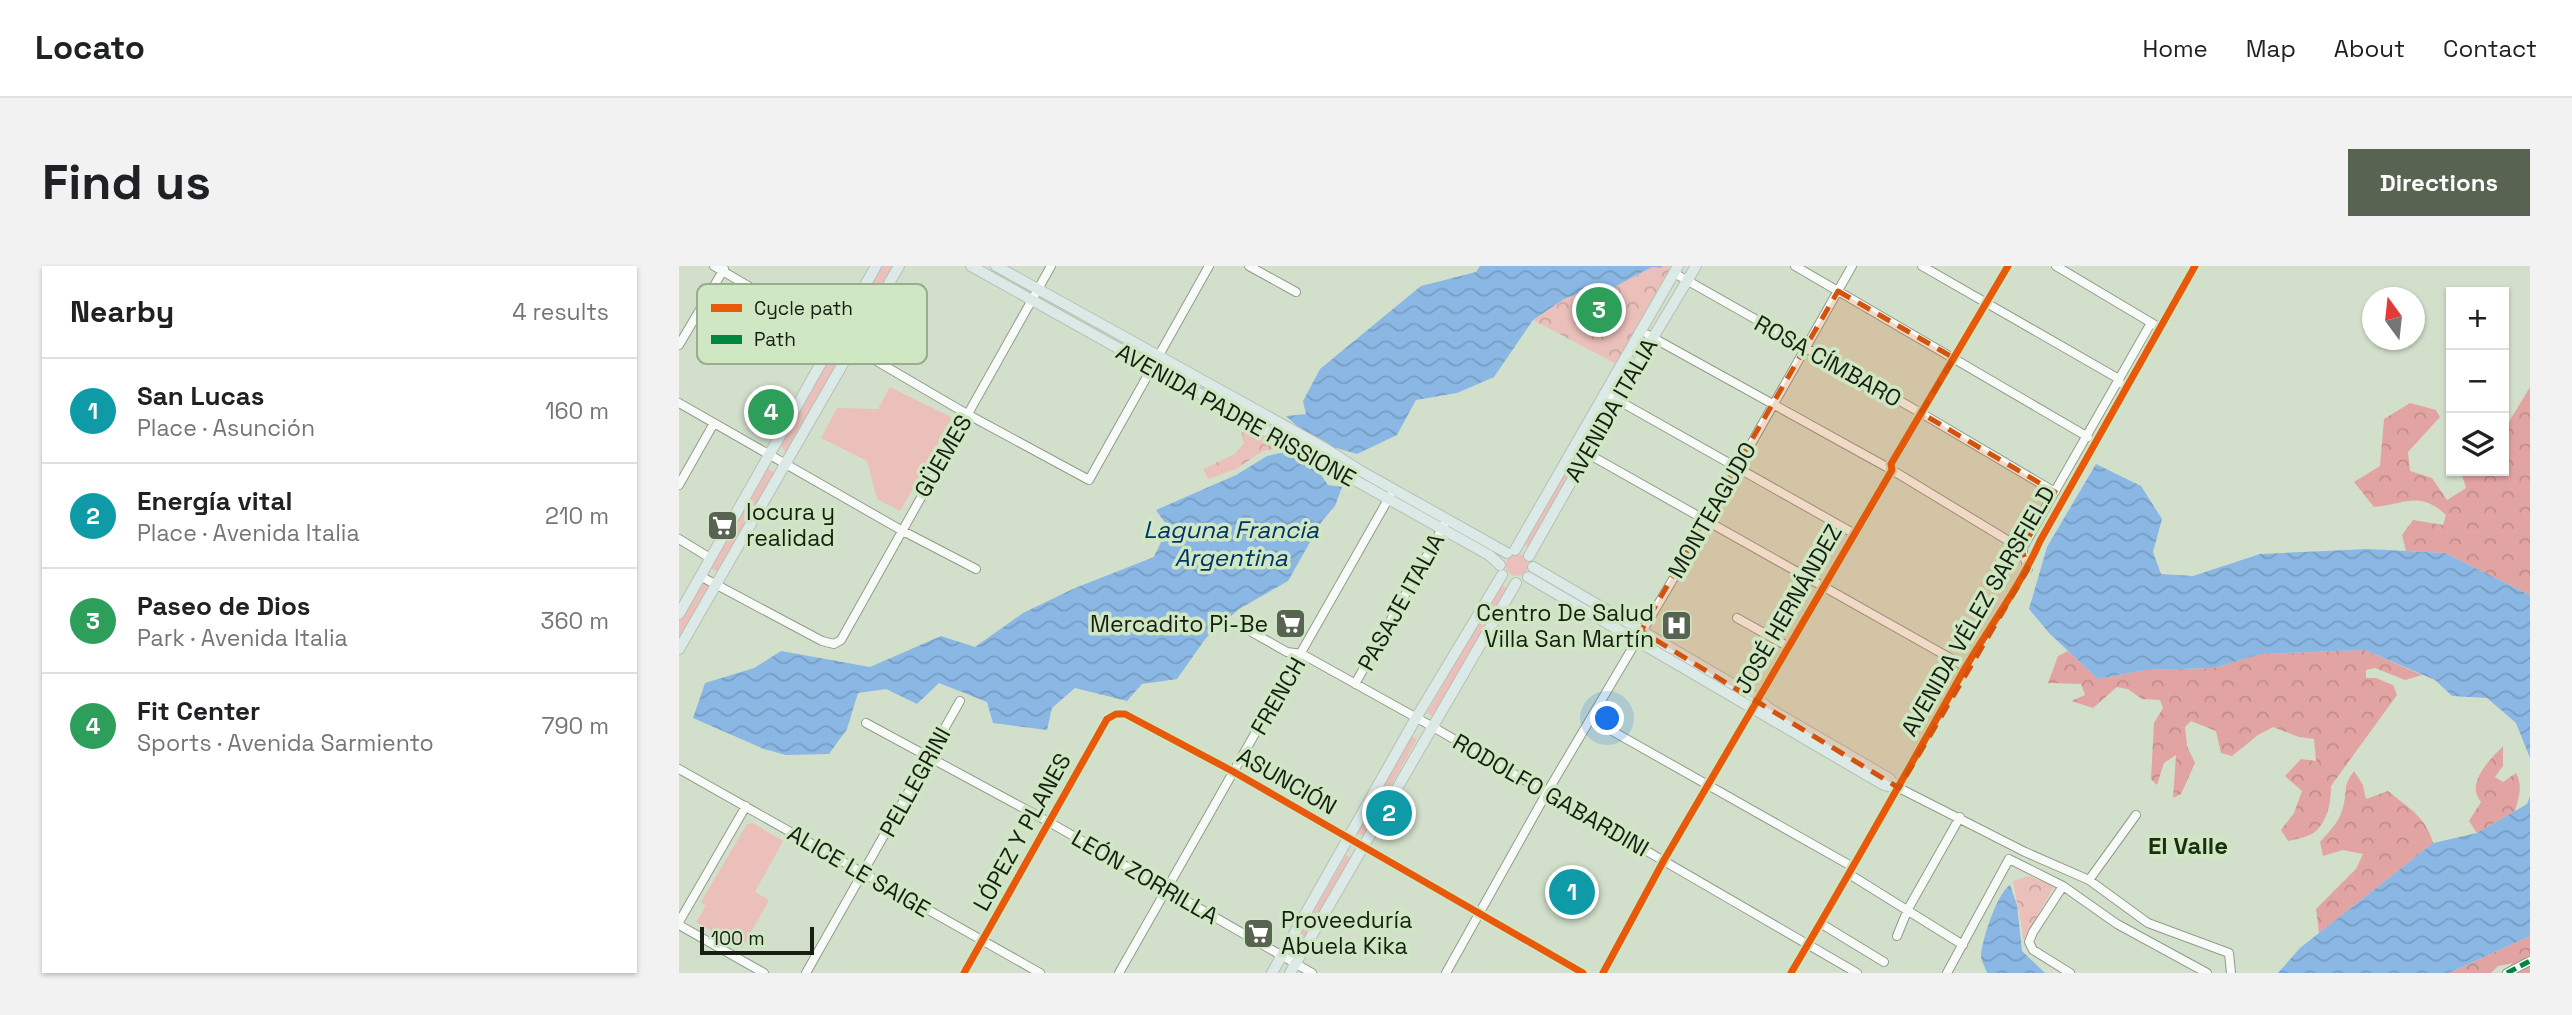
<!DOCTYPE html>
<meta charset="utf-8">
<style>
body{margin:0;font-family:"Space Grotesk",sans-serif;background:#f2f2f2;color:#202124}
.controls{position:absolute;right:21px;top:21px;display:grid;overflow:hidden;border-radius:0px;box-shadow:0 2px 5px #0004}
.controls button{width:63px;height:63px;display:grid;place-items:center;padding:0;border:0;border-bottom:2px solid #e0e0e0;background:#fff;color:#202124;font:35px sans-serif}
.compass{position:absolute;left:1683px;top:21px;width:63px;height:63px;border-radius:50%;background:#fff;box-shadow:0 2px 5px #0004;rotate:345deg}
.scale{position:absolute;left:21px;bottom:18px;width:114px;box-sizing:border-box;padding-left:7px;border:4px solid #161f11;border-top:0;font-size:19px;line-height:24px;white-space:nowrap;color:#161f11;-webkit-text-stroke:5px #cfe8c3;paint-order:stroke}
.you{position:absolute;left:929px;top:453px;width:24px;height:24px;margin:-18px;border:5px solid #fff;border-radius:50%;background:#1a73e8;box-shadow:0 0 0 10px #1a73e833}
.badge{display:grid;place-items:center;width:46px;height:46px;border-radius:50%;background:#586352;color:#fff;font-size:23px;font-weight:700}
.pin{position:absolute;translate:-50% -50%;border:4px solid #fff;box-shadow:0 2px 7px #0006}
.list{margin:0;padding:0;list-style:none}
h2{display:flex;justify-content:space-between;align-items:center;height:91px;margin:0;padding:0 28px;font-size:30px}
h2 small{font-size:23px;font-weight:400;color:#757577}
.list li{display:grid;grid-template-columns:46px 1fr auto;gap:21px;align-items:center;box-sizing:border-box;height:105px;padding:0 28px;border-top:2px solid #e0e0e0}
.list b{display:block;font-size:26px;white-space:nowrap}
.list p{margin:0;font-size:23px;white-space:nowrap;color:#757577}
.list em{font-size:23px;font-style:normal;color:#757577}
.icon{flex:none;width:38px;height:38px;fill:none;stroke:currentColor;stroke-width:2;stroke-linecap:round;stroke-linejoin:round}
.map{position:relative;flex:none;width:1851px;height:707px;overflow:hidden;border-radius:0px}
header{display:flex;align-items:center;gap:42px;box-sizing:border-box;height:98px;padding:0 35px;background:#fff;border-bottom:2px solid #e0e0e0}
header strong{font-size:33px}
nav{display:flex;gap:38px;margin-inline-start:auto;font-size:24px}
.intro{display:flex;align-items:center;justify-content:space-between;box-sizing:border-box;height:168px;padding:0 42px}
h1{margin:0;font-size:49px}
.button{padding:18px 32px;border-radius:0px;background:#586352;color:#fff;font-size:24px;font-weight:700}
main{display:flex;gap:42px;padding:0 42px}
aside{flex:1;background:#fff;border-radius:0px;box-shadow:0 2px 5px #0004}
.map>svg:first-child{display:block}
.grass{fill:#ebc0ba}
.forest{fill:url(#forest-crowns)}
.park{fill:url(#park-crowns)}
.water{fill:url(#water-waves)}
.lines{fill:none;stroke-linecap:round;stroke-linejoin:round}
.minor-casing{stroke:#919b8c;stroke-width:10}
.major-casing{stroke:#b8bfb4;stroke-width:12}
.minor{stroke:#f8faf7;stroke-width:8}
.major{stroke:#dceae7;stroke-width:10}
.quiet{stroke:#00873e;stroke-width:5;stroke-dasharray:10 5;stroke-linecap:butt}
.cycleway-casing{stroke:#cfe8c3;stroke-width:11}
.cycleway{stroke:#e8590c;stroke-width:7}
.marked{fill:#d3530c;fill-opacity:0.2;stroke:#d3530c;stroke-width:5;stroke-dasharray:14 9;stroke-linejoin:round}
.labels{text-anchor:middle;stroke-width:7;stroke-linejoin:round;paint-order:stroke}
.street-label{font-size:23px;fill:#161f11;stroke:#cfe8c3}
.poi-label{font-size:23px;fill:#161f11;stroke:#cfe8c3;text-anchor:start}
.water-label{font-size:24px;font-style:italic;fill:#00336b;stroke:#cfe8c3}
.neighbourhood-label{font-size:24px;font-weight:bold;fill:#1c2f10;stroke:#cfe8c3}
.key{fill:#cfe8c3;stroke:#98ac8e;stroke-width:2}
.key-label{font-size:19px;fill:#161f11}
</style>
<header>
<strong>Locato</strong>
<nav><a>Home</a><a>Map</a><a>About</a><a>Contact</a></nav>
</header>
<div class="intro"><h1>Find us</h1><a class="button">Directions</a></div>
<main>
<aside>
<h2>Nearby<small>4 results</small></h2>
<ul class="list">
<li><span class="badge" style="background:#0f9aa8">1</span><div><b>San Lucas</b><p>Place · Asunción</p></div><em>160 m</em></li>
<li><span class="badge" style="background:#0f9aa8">2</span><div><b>Energía vital</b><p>Place · Avenida Italia</p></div><em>210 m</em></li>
<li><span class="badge" style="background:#2e9e5b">3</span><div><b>Paseo de Dios</b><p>Park · Avenida Italia</p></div><em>360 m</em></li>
<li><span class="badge" style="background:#2e9e5b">4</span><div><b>Fit Center</b><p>Sports · Avenida Sarmiento</p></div><em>790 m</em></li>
</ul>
</aside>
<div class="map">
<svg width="1851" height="707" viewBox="0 0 1851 707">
<defs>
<pattern id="forest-crowns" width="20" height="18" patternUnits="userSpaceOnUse" patternTransform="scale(1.75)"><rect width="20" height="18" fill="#e2a4a2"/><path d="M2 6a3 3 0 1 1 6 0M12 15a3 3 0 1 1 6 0" fill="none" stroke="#c18d8a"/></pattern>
<pattern id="park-crowns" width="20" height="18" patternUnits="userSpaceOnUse" patternTransform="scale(1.75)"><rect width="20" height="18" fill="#ebc0ba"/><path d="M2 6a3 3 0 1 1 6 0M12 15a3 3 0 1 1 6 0" fill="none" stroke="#c9a59f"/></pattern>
<pattern id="water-waves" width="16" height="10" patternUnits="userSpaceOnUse" patternTransform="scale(1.75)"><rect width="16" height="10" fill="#8bb7e4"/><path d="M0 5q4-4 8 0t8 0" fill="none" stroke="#779dc3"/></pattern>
</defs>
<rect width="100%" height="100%" fill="#d2e0cb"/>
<path class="grass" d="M202,0H214L172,73L163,68Z
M158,84L163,87V90L107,186L102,180L155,85Z
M211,121L274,152L221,245L198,233L188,195L142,172L158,142L199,143Z
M895,192L899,194L852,282L845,278Z
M88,202L97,208L39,306L29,301Z
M827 299a11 11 0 1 1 22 0a11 11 0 1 1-22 0Z
M23,315L32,320L0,375V355Z
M821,319L828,322L754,451L748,447Z
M732,470L738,473L684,570L678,567Z
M74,557L104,575L76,626L90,634L63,682L17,656L27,640L22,636L68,558Z
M667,589L672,592L618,687L613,684Z"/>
<path class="forest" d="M1851,121V329L1766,287L1727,285L1723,269L1734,254L1764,259L1767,249C1740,224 1726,238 1695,241L1675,216L1701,200L1705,153L1731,137L1757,144L1761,151L1729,186L1731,205L1753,212L1768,234L1787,222L1783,209L1777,205H1825V164Z
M1686,384L1743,409L1726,414L1696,402L1687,404V412H1697L1714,419L1718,429L1652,520C1652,535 1649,554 1637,565C1631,571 1617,573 1609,575L1602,564L1615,547L1623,525L1606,510L1622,493L1637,495L1635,473L1620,471L1594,461L1579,469L1553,490L1542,487L1537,465L1512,455L1506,461L1508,480L1516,497L1502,528L1494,532L1497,489L1485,497L1478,519L1472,513L1475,457L1484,442L1481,434L1463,433L1449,423L1438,421L1414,442L1392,435L1406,429L1402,418L1369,417L1379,390L1389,385L1419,413L1466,404L1535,402L1582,388Z
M1824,481V500L1816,511L1824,516L1837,507C1844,520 1840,531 1836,545L1798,567L1790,555L1802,536C1800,533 1798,530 1797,526C1794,511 1813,490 1824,481Z
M1675,505L1684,519L1687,533L1709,525C1729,542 1747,550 1754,577L1640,667L1637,643L1677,603L1684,588L1664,584L1644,590L1641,576C1652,564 1662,554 1665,537C1669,520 1663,522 1675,505Z
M1851,670V707H1827L1833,697L1819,700L1812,707H1770Z"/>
<path class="park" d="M983,0H995L939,99L854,54L885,33L898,27L908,30L922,28L973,1L982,2Z
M567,159L605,181L584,185L557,203L529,213L524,203L556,188L565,177L562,169Z
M1350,610L1375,620L1345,675L1334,615Z"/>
<path class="water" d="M801,0H983V2L973,1L922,28L908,30L898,28L885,33L854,54L815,111L778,127L737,134L718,169L678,188L647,179L644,181L635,199L649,219L663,221L656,240L643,255L609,315L560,343L527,372L498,413L463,418L448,435L396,422L373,442L368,464L314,457L308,436L260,417L238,438L207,423L179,427L168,463L150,488L107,489L85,483L14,452L26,417L75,402L102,385L191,401L262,370L296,381L344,347L396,322L475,291L489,261L477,244L557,209L588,190L616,184L627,168L607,150L627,148L624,135L641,103L742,20L797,6Z
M1417,198L1462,220L1483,253L1474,286L1482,308L1514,310L1581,288L1689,283L1727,285L1766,287L1851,329V492L1837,457L1808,432L1773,430L1756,414L1686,384L1582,388L1535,402L1466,404L1419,413L1370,367L1350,343L1368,281Z
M1851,531V670L1770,707H1599L1621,682L1754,577L1798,567L1848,538Z
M1331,619L1338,639L1343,685L1366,707H1308C1307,703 1303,696 1302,691C1302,676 1318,627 1331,619Z"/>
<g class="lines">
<defs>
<path id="minor" d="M35,0L288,148L410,214L530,0
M570,0L617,26
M1116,0L1409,171
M1243,0L1440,113L1441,117
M1377,0L1476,59
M995,7L1242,147L1376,226
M969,69L1213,204L1343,283L1349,303
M0,79L45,3
M926,127L1174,267
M0,137L222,264L297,303
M895,180L1287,401
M0,219L35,157
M0,273L31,292
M1343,283L1472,57
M21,310L143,375L155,378L162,374L372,0
M1058,352L1108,380
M562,360L608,386L623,388L754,461L1178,707
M676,418L765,259
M912,453L1174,601
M187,457L370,556L633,707
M0,503L361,707
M1220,522L1346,586L1410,614L1469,657L1550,687L1552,707
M1170,608L1284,679
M1410,614L1457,549
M1384,620L1354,666L1350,676L1354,684L1391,707
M0,656L67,540
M1141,657L1205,696
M0,659L85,707
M1218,670L1229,643L1281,551
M127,707L281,435
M285,707L428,453L437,448H446L555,506L904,707
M440,707L711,230
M767,707L867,528L1029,254L1173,0
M924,707L985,594L1213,204L1212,198L1329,0
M1112,707C1171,607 1228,506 1285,404C1310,361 1341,321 1361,275L1516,0
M1268,707L1330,593L1384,620L1438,658L1528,707
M1828,707L1851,695"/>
<path id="major" d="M292,0L810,289L821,299
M317,0L644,181L680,204L828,287
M836,284L999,0
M850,290L969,80L1017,0
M854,301L1079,433L1091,443L1211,513L1215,519
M849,311L1205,519L1220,522
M0,348L197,0
M0,383L220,0
M593,707L737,452L823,309
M611,707L837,317"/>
</defs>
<use href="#minor" class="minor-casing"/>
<use href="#major" class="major-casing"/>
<use href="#minor" class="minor"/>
<use href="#major" class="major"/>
<path class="quiet" d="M1828,707L1851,695"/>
<defs>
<path id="cycleway" d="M285,707L428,453L437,448H446L555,506L904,707
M924,707L985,594L1213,204L1212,198L1329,0
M1112,707C1171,607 1228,506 1285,404C1310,361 1341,321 1361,275L1516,0"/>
</defs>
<use href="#cycleway" class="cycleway-casing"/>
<use href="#cycleway" class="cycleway"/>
</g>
<path class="marked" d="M1159,25L1275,92L1242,147L1376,226L1343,283L1349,303L1220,522L962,365Z"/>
<defs>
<symbol id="supermarket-square" viewBox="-11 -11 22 22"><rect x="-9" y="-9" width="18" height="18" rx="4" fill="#586352" stroke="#cfe8c3"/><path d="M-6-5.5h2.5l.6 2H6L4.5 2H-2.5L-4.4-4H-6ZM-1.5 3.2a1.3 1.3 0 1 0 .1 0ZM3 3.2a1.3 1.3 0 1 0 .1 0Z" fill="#fff"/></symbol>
<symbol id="hospital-square" viewBox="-11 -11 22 22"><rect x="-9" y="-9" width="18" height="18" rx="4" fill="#586352" stroke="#cfe8c3"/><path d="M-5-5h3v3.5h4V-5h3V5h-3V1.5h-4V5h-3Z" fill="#fff"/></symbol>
</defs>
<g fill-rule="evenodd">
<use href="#supermarket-square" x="26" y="242" width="35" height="35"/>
<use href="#supermarket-square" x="594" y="340" width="35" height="35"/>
<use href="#hospital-square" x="980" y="342" width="35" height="35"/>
<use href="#supermarket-square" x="562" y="650" width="35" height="35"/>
</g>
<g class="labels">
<g class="street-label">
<text transform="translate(1149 95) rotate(29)" y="8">ROSA CÍMBARO</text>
<text transform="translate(932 144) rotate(-60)" y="8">AVENIDA ITALIA</text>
<text transform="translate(557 149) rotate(29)" y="8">AVENIDA PADRE RISSIONE</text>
<text transform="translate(264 190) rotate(-60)" y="8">GÜEMES</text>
<text transform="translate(1033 244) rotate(-60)" y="8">MONTEAGUDO</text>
<text transform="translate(722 336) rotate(-61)" y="8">PASAJE ITALIA</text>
<text transform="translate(1109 343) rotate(-60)" y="8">JOSÉ HERNÁNDEZ</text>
<text transform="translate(1299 345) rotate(-60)" y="8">AVENIDA VÉLEZ SARSFIELD</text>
<text transform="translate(599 430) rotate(-60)" y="8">FRENCH</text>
<text transform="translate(608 515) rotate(30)" y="8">ASUNCIÓN</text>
<text transform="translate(236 516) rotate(-61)" y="8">PELLEGRINI</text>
<text transform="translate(872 529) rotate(30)" y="8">RODOLFO GABARDINI</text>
<text transform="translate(343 566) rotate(-61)" y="8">LÓPEZ Y PLANES</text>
<text transform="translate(180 605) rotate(30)" y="8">ALICE LE SAIGE</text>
<text transform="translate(466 611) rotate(30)" y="8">LEÓN ZORRILLA</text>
</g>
<g class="poi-label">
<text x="67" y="254">locura y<tspan x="67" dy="26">realidad</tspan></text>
<text x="975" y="355" text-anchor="end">Centro De Salud<tspan x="975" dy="26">Villa San Martín</tspan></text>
<text x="589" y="366" text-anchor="end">Mercadito Pi-Be</text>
<text x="602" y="662">Proveeduría<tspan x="602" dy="26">Abuela Kika</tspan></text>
</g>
<g class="water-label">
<text x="552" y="272">Laguna Francia<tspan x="552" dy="28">Argentina</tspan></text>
</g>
<g class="neighbourhood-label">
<text x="1509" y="588">El Valle</text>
</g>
</g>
<rect x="18" y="18" width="230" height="80" rx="10" class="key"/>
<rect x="32" y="38" width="31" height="8" fill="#e8590c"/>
<rect x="32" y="69" width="31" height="9" fill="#00873e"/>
<g class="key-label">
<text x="75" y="49">Cycle path</text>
<text x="75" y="80">Path</text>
</g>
</svg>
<div class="controls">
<button>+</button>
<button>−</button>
<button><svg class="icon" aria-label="layers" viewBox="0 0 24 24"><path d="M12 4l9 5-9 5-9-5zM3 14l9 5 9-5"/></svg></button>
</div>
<svg class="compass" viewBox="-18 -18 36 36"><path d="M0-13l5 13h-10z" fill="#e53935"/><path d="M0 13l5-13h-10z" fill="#757577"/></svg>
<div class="scale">100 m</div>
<div class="you"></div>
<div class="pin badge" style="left:893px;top:626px;background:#0f9aa8">1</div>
<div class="pin badge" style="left:710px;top:547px;background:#0f9aa8">2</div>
<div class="pin badge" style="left:920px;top:44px;background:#2e9e5b">3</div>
<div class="pin badge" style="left:92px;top:146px;background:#2e9e5b">4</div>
</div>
</main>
